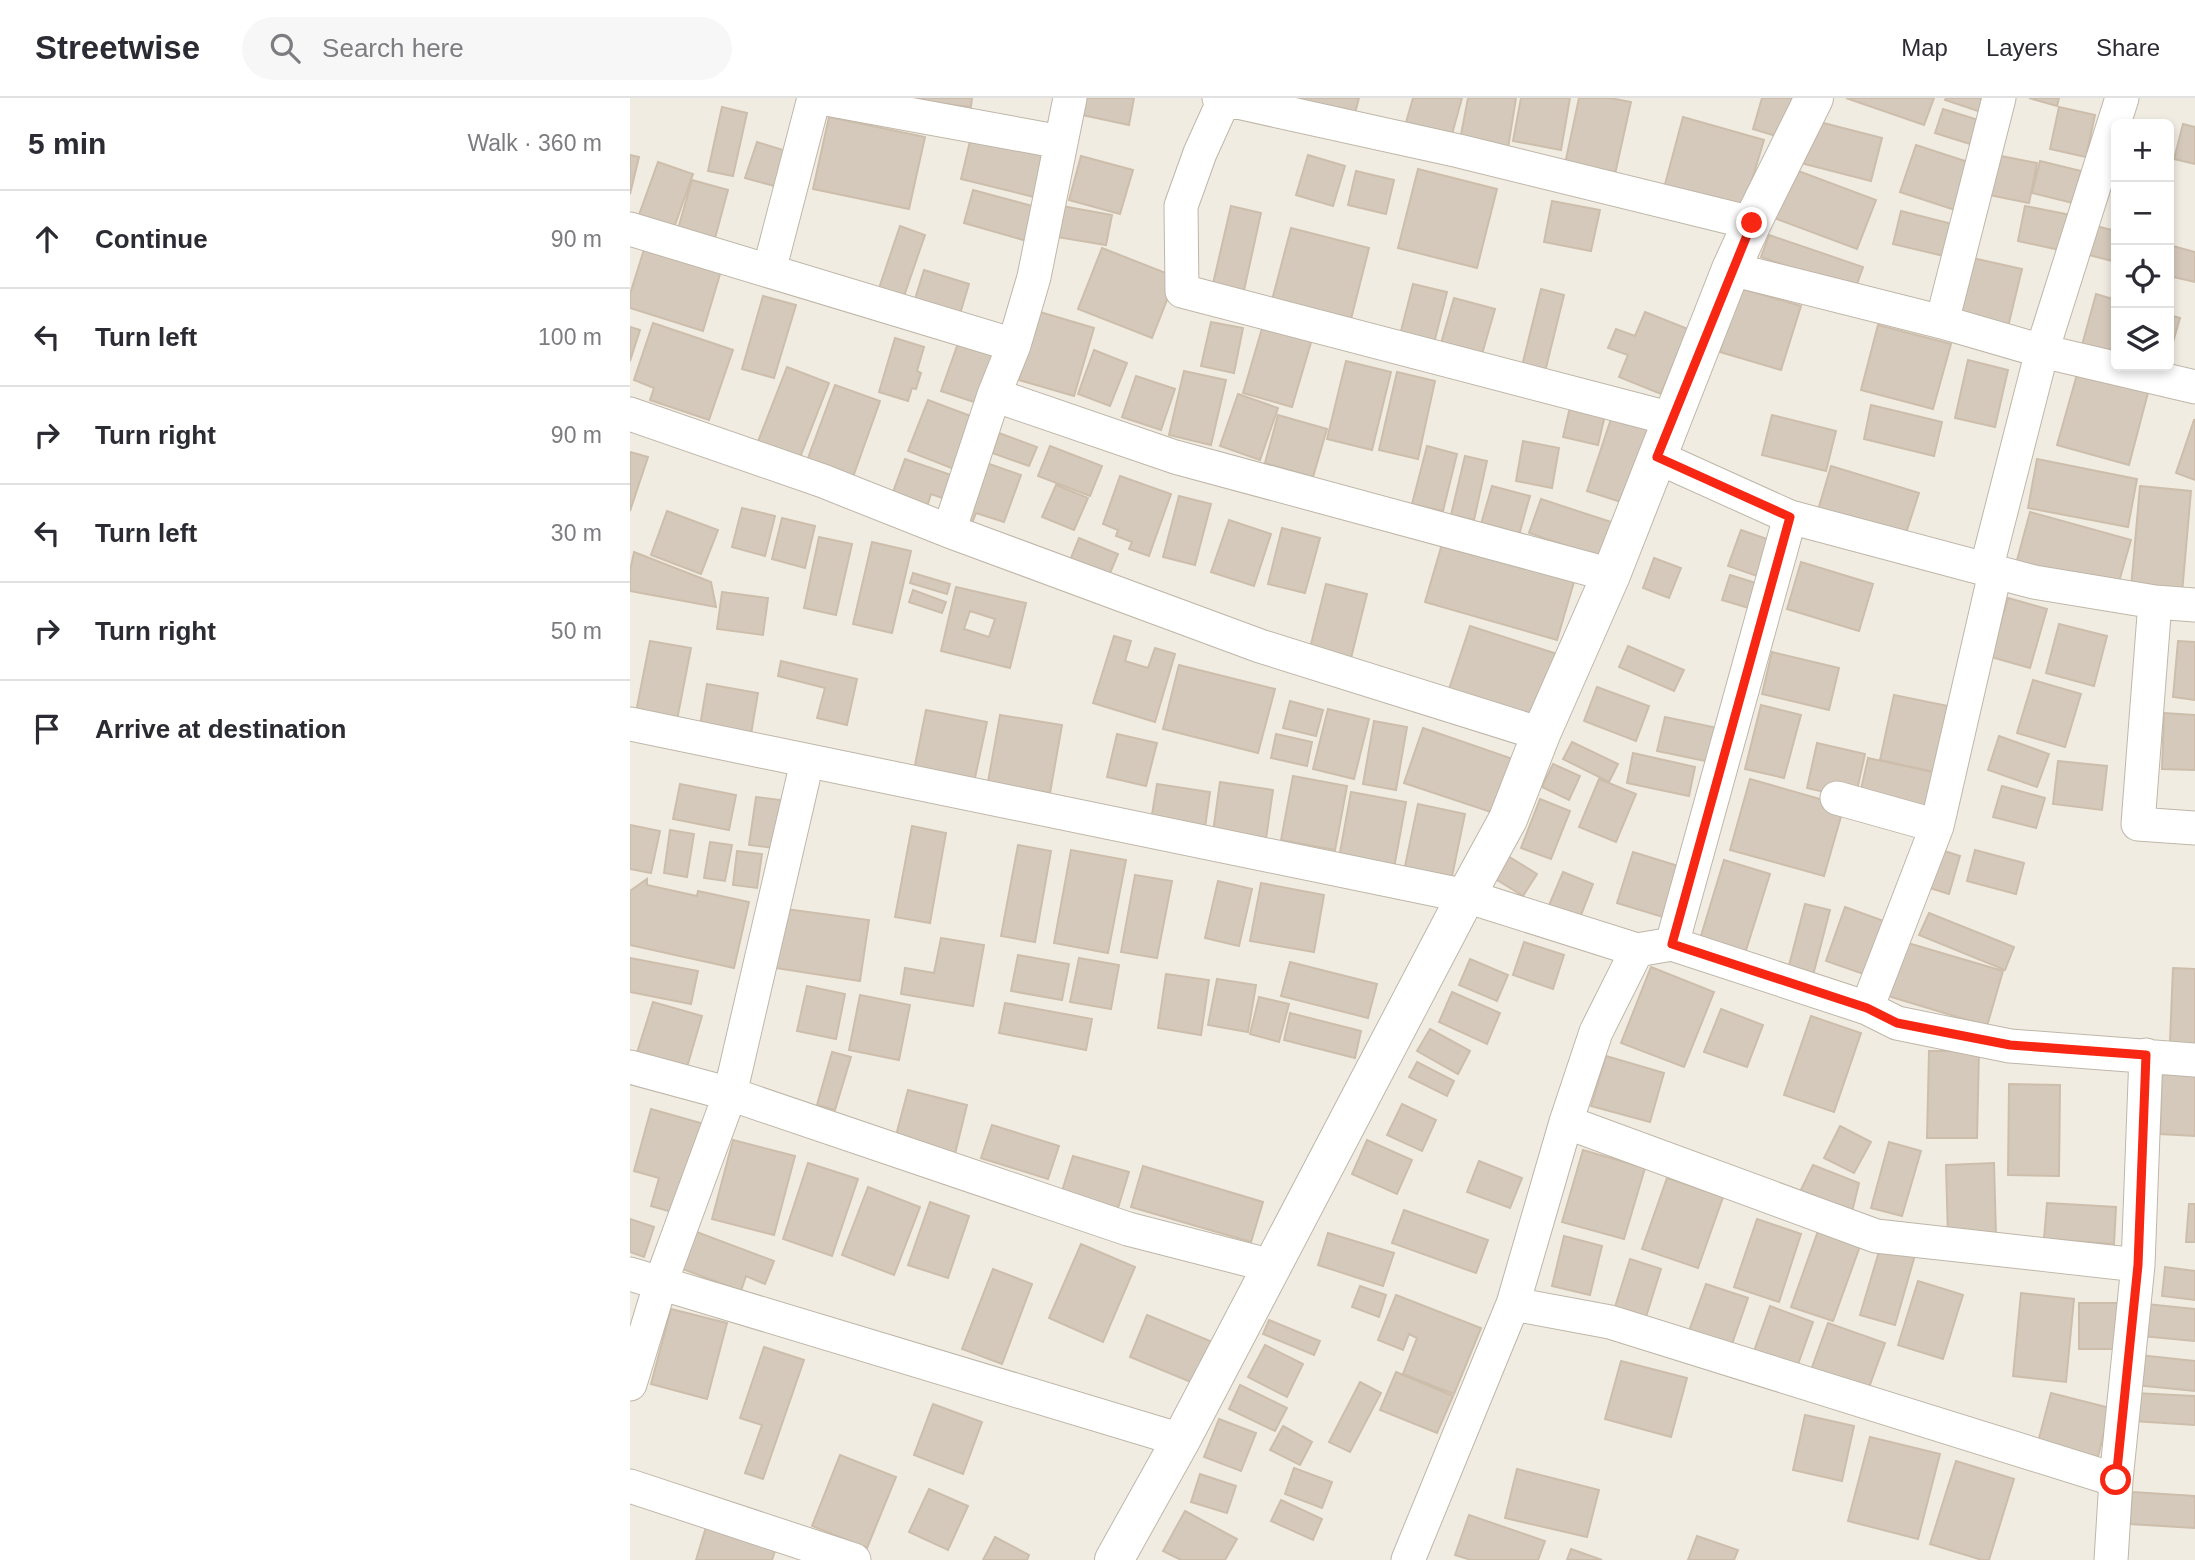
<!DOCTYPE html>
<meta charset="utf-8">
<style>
body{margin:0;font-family:Arial,sans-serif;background:#f7f7f7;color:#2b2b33}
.controls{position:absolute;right:21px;top:21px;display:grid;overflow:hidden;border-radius:10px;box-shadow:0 4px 10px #0003}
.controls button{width:63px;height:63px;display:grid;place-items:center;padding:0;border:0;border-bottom:2px solid #e1e1e2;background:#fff;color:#2b2b33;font:35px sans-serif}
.stop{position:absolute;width:21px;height:21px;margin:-16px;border:5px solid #f72714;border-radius:50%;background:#fff}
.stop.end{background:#f72714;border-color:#fff;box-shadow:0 2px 7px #0008}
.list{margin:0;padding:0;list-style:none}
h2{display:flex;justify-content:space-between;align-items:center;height:91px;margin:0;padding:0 28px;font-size:30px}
h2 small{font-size:23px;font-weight:400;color:#7c7c81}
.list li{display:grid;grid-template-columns:46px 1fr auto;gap:21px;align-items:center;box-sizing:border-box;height:98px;padding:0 28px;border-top:2px solid #e1e1e2}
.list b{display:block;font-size:26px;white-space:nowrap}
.list em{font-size:23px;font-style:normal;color:#7c7c81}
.icon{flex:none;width:38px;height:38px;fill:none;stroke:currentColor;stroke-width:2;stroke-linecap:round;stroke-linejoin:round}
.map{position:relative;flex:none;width:1565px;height:1462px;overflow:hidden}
header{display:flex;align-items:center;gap:42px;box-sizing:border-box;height:98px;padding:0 35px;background:#fff;border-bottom:2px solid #e1e1e2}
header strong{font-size:33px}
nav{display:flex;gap:38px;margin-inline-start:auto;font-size:24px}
.search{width:490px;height:63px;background:#f7f7f7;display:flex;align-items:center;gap:18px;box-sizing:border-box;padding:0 24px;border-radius:38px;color:#7c7c81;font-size:26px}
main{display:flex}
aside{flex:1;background:#fff}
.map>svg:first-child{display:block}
.building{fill:#d5c9bb;stroke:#cdbeac;stroke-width:2;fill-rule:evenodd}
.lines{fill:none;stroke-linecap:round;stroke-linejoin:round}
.minor-casing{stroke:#bfb6a8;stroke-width:35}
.tertiary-casing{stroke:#bfb6a8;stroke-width:40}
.minor{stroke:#fff;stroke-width:33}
.tertiary{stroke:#fff;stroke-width:38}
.route{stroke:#f72714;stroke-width:9}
</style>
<header>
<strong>Streetwise</strong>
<div class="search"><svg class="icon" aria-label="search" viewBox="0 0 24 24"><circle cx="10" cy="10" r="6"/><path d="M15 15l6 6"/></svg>Search here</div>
<nav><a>Map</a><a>Layers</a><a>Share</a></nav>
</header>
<main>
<aside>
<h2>5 min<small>Walk · 360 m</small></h2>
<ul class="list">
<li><svg class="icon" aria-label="ahead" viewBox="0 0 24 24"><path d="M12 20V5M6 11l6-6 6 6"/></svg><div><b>Continue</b></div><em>90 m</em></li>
<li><svg class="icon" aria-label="left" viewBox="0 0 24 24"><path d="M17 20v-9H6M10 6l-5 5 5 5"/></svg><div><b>Turn left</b></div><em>100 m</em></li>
<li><svg class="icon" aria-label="right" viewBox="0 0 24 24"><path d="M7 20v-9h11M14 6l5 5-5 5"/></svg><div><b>Turn right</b></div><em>90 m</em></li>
<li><svg class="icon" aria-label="left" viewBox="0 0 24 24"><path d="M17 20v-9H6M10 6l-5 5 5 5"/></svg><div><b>Turn left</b></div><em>30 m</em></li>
<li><svg class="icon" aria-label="right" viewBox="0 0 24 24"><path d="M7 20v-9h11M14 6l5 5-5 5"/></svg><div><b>Turn right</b></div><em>50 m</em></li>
<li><svg class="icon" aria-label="arrive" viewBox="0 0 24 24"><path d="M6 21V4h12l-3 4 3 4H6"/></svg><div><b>Arrive at destination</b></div></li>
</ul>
</aside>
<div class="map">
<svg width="1565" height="1462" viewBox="0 0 1565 1462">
<rect width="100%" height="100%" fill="#f1ece2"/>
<path class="building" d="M287,0H342L341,9L287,3Z
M456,0H504L499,27L452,17Z
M667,0H729L722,26L664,11Z
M783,0H832L819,47L773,35Z
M838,0H886L878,50L830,42Z
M891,0H940L931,52L883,43Z
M949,0H980L1001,4L985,76L935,66Z
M1132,0H1164L1153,40L1123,31Z
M1216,0H1304L1294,27Z
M1316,0H1356L1351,14L1315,2Z
M1399,0H1429L1427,8Z
M92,9L117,15L103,78L78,73Z
M1429,9L1465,17L1456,59L1420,51Z
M1313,11L1348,22L1340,46L1305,35Z
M199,19L295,39L279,111L183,91Z
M1053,19L1134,42L1113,112L1034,90Z
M1178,21L1252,40L1241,83L1167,64Z
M1553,26L1565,29V66L1544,61Z
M341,39L415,57L404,99L331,81Z
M127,44L159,54L148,89L115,80Z
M1286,47L1344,66L1328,113L1270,94Z
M1361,56L1407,65L1399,105L1354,96Z
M0,57L9,59L0,96Z
M678,57L715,68L703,108L666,97Z
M451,58L503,72L490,116L439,102Z
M1410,63L1451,73L1443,105L1402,95Z
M28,64L63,76L40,141L5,128Z
M1155,68L1246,102L1227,151L1136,117Z
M788,71L867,91L847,170L768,150Z
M726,73L764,82L756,116L718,107Z
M62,82L98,92L81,155L44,145Z
M343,92L406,109L397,143L334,125Z
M922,103L970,112L961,153L914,144Z
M432,108L482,117L476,147L427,139Z
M601,108L631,115L613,197L582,190Z
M1395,108L1441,117L1434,153L1388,143Z
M1271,113L1326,127L1318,159L1263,146Z
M1462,127L1486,133V164L1455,156Z
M270,128L295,137L273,201L248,193Z
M661,130L739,150L720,225L641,206Z
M1139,137L1233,169L1225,192L1131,159Z
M18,139L94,163L73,233L0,210V196Z
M1539,147L1565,154V184L1539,178Z
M472,150L546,179L522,240L448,211Z
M1338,159L1392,171L1377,233L1324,220Z
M294,172L339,186L330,216L285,201Z
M783,186L817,194L802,253L768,245Z
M1109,190L1171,208L1151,272L1090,254Z
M911,191L934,197L914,278L891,272Z
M1466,196L1486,202V257L1452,247Z
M133,198L166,207L144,280L112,271Z
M824,200L865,211L850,263L809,252Z
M410,214L464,230L444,298L389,282Z
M1015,214L1058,231L1031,296L989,279L998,257L978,250L986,231L1005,238Z
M636,217L685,231L662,309L613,295Z
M1539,217L1550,220L1539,258Z
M581,224L613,230L604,275L571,268Z
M23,225L103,252L79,322L20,302L24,290L4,282Z
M1248,227L1321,246L1303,311L1231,292Z
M0,229L10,232L0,263Z
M331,237L367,249L347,305L311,293Z
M265,240L294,249L287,273L291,275L286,291L282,290L278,303L249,294Z
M464,252L497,265L480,308L448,296Z
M1338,262L1378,272L1365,329L1325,320Z
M716,263L761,274L742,352L697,341Z
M157,269L199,285L169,362L127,346Z
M554,273L596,282L581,347L539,337Z
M1448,273L1519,291L1499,367L1427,347Z
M767,274L805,283L788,361L749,352Z
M506,278L545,291L531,332L492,319Z
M205,287L250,303L223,379L177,363Z
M608,296L648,310L630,362L590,348Z
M298,302L349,321L329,373L278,353Z
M1241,307L1312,324L1304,358L1234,341Z
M940,309L975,317L968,347L933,339Z
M648,317L697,331L683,379L635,365Z
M1142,317L1206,333L1196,373L1132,357Z
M982,318L1021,331L997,406L957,393Z
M1564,322H1565V382L1546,375Z
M369,335L407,349L399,368L362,355Z
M893,343L929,350L922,390L886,383Z
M420,348L472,368L460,398L408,378Z
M797,348L827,356L813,413L782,406Z
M0,354L18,359L0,413Z
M835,358L857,363L844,422L821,417Z
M275,361L327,379L318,402L301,396L297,409L262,397Z
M1407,361L1507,381L1498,429L1398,410Z
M348,362L391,377L374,424L346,415L341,428L326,422Z
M1201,368L1289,395L1275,438L1188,412Z
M490,378L541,396L519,458L499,451L502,444L486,438L488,432L473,426Z
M426,387L458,400L444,432L412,419Z
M862,388L900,398L889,437L851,426Z
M1510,388L1561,393L1552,495L1501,490Z
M549,398L581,406L565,467L533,459Z
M911,401L987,426L975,461L899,435Z
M112,410L145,418L135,458L102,449Z
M37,413L88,432L71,476L21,457Z
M1400,414L1501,442L1486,494L1386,466Z
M152,420L185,428L175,470L142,461Z
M599,422L641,436L624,488L581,474Z
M652,430L690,440L675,495L638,486Z
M1111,432L1143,443L1130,479L1098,468Z
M189,439L222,446L206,517L174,510Z
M449,440L488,456L478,480L439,465Z
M242,444L281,453L262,535L223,526Z
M812,446L944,484L927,542L795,504Z
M4,454L81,484L86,509L0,493V473Z
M1024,460L1051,470L1039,500L1013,490Z
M1171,464L1243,486L1229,533L1157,511Z
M283,475L320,486L317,496L280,485Z
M1100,477L1129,486L1122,511L1092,502Z
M696,486L737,496L721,560L680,550Z
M326,489L396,505L380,570L311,553ZM340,513L365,521L359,539L334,531Z
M283,492L316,504L312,515L279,504Z
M92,494L138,500L133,537L87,531Z
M1378,500L1417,511L1400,570L1361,559Z
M1429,526L1477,538L1464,588L1416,575Z
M840,528L927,556L906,619L819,591Z
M484,538L501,543L495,563L518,570L525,550L545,556L525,624L463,605Z
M20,543L61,550L47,622L6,614Z
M1548,543L1565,544V602L1543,599Z
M998,548L1054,572L1044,593L989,569Z
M1142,554L1209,570L1199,612L1132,596Z
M151,563L227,581L217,627L187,620L195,590L148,578Z
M549,567L645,591L628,655L533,631Z
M1403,582L1451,596L1435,649L1387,635Z
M77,586L128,595L121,636L70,628Z
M967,589L1019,608L1006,643L954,623Z
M1264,597L1318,608L1304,674L1250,662Z
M660,603L693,612L686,638L653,630Z
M1131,607L1171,617L1154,680L1115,671Z
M698,611L739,621L724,681L683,671Z
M296,612L357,624L343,689L283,677Z
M1534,615L1565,617V672L1532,671Z
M370,617L432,627L420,695L358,684Z
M1035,619L1092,631L1085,665L1027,653Z
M744,623L777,629L766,692L733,686Z
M793,630L886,662L867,716L774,685Z
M487,636L527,645L516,688L477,679Z
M646,636L682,644L677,668L641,660Z
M1369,638L1419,656L1407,689L1358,672Z
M942,644L988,666L979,684L933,661Z
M1187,645L1235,656L1225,701L1177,690Z
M1003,655L1065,669L1059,698L997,685Z
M1238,660L1316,677L1308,713L1230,696Z
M1428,663L1477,668L1472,712L1423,706Z
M923,666L950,678L939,702L912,689Z
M663,678L717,688L705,752L651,742Z
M969,681L1006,696L986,744L949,729Z
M1120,681L1214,708L1194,778L1100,752Z
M590,684L643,692L636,741L583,734Z
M50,686L106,697L99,732L43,721Z
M527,686L580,694L575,730L521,723Z
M1372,688L1415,700L1406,730L1363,719Z
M721,694L776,704L764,770L709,760Z
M126,699L151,702L144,750L119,747Z
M910,701L940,713L921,761L891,750Z
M788,706L835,716L821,783L774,773Z
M0,727L30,733L21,775L0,771Z
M282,728L316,735L300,825L265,819Z
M40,732L64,736L57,779L34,775Z
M80,744L102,747L95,783L74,780Z
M388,747L421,753L405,844L371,838Z
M441,752L496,762L478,855L424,845Z
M1311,752L1330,758L1319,796L1300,790Z
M1345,752L1394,765L1386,796L1337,783Z
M107,753L132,756L127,790L103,787Z
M1003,754L1048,768L1033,819L987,805Z
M873,755L907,776L893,798L859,777Z
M1094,762L1140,776L1112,865L1067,851Z
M933,774L963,786L948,825L917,812Z
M505,777L542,783L527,860L491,854Z
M17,781V787L67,798L68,793L119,804L104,870L0,847V793Z
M588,783L622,791L609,848L575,840Z
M631,785L694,797L684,854L620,843Z
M1175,806L1200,812L1181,885L1156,879Z
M1215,809L1265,827L1245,880L1196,863Z
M148,810L239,822L230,883L139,869Z
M1299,815L1384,849L1375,872L1289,837Z
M311,840L354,847L343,908L271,896L275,870L304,875Z
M1271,843L1373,873L1357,928L1255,897Z
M894,844L934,857L923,891L883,877Z
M388,857L439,866L432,902L381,893Z
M0,860L68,873L61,906L0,894Z
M449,860L489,867L481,911L440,904Z
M840,861L878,877L867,903L829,887Z
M660,864L747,886L738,920L651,898Z
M1021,869L1084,894L1054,969L991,945Z
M1543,870L1565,871V946L1540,944Z
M536,876L579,882L571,937L528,930Z
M587,881L626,887L618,934L578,927Z
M177,888L215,896L206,941L167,933Z
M822,894L870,915L857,946L809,924Z
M230,897L280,907L269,962L219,952Z
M629,899L659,906L649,944L620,936Z
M23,904L72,918L55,976L5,961Z
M375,905L462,921L456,952L369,935Z
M1091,911L1133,927L1117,969L1074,954Z
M660,915L731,933L725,960L654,942Z
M1181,918L1231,935L1204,1014L1154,997Z
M800,931L840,953L828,976L787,953Z
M1299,953H1349L1347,1040H1297Z
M202,954L221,959L205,1012L187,1007Z
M976,958L1034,975L1020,1024L961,1008Z
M787,964L824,983L817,998L779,979Z
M1532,976L1565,978V1038L1530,1036Z
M1379,986L1430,987L1429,1078L1378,1077Z
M278,992L337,1007L324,1060L264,1045Z
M772,1006L806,1022L792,1053L757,1037Z
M21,1011L74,1026L49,1116L21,1108L29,1080L4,1073Z
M362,1027L429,1048L418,1081L351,1060Z
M1210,1028L1241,1044L1224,1075L1194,1060Z
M103,1042L165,1058L144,1137L82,1121Z
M737,1042L782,1062L767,1096L722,1076Z
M1259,1044L1291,1053L1272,1118L1241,1110Z
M953,1052L1015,1070L994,1141L932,1124Z
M443,1058L499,1074L488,1110L432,1093Z
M849,1063L892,1080L880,1110L837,1094Z
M178,1065L228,1081L202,1158L153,1141Z
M1364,1065L1366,1138L1318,1140L1316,1067Z
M1183,1067L1229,1085L1222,1114L1168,1098Z
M513,1068L633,1104L621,1144L501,1109Z
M1037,1080L1093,1099L1068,1170L1012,1151Z
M238,1089L290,1109L264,1177L212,1157Z
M300,1104L339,1118L318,1180L278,1167Z
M1417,1105L1486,1109L1484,1146L1414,1141Z
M1559,1106H1565V1144H1556Z
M774,1112L858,1142L846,1175L762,1145Z
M0,1121L24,1129L14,1159L0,1154Z
M1127,1121L1171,1136L1149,1204L1104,1189Z
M64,1133L144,1163L135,1186L116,1178L111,1193L50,1170Z
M1188,1133L1230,1148L1203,1223L1161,1209Z
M698,1135L764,1155L753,1188L688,1167Z
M934,1138L972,1148L960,1197L922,1188Z
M451,1146L505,1169L473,1244L419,1220Z
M1251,1147L1285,1157L1265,1227L1230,1217Z
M1000,1161L1031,1171L1015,1222L984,1212Z
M1535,1169L1565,1173V1202L1532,1198Z
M363,1171L402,1186L372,1266L332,1251Z
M1288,1183L1333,1197L1313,1261L1268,1247Z
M1076,1186L1118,1200L1101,1249L1059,1233Z
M730,1188L756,1197L749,1219L722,1209Z
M1391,1195L1444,1201L1436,1284L1383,1278Z
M766,1197L851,1230L824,1296L773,1276L787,1240L779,1236L773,1252L748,1242Z
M1449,1205H1488V1251H1449Z
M1516,1206L1565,1211V1243L1512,1238Z
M1140,1208L1183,1224L1166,1272L1123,1256Z
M41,1211L97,1225L77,1301L21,1286Z
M517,1217L585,1245L568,1287L500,1259Z
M639,1222L690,1243L684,1257L633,1236Z
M1198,1225L1255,1245L1237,1295L1180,1275Z
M635,1247L673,1266L657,1299L618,1279Z
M134,1249L174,1262L133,1381L115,1375L132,1327L110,1320Z
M1509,1257L1565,1263V1293L1506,1287Z
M991,1263L1057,1280L1041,1339L975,1321Z
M766,1274L823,1298L807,1335L750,1312Z
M730,1284L751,1295L720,1354L699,1344Z
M610,1287L657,1310L645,1333L599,1311Z
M1421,1295L1480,1310L1468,1359L1408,1344Z
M1504,1295L1565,1298V1327L1503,1323Z
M303,1306L352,1324L333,1376L284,1357Z
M1175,1317L1224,1328L1212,1383L1163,1372Z
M589,1321L626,1335L611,1373L574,1359Z
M653,1328L682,1344L670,1367L640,1352Z
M1240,1339L1310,1356L1288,1441L1218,1423Z
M210,1357L266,1379L237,1450L182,1428Z
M1326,1363L1384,1381L1359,1462H1352L1300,1446Z
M664,1370L702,1384L692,1410L655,1396Z
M887,1371L969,1392L957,1439L875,1420Z
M570,1376L606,1388L597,1415L561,1404Z
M299,1391L338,1408L318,1452L279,1434Z
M1502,1394L1565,1398V1430L1500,1426Z
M651,1402L692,1421L683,1442L641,1423Z
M555,1413L607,1441L595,1462H551L533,1453Z
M839,1417L915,1443L908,1462H841L825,1457Z
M76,1429L146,1450L142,1462H66Z
M1067,1438L1108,1452L1104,1462H1058Z
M365,1439L399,1457L397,1462H353Z
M941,1451L972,1462H937Z"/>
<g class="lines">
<defs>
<path id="minor" d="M191,0L431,44
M589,0L829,53L1122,125
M594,2L570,55L551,108L552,193L1042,321
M0,131L384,247L364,297L545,359L981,477
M1101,171L1312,224L1412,253L1565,289
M139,173L184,0
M1312,224L1369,0
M384,247L404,179L440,0
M0,316L193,383L319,433L630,548L911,636
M1027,359L1160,419L1404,484L1525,504L1565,507
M319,433L364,297
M1356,472L1412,253L1492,0
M1525,504L1508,726L1565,730
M0,626L836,798L1007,852L966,934L936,1024L883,1206L778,1462
M1207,700L1307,728
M1042,846L1160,419
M1007,852L1042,846L1237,910L1267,925L1380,948L1565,962
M1237,910L1307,728L1365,475
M0,969L100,996L498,1131L642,1168
M936,1024L1246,1138L1508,1167
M0,1176L551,1342
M883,1206L980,1224L1486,1382L1481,1462
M0,1286L31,1184L100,996L177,664
M1486,1382L1508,1167L1516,957
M0,1388L224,1462"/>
<path id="tertiary" d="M484,1462L551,1342L836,798L878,721L911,636L981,477L1101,171L1122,125L1184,0"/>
</defs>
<use href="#minor" class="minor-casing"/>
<use href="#tertiary" class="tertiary-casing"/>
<use href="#minor" class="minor"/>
<use href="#tertiary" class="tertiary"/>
</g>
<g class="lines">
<path class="route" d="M1122,125L1027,359L1160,419L1042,846L1237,910L1267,925L1380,947L1516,957L1508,1167L1486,1382"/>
</g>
</svg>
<div class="controls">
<button>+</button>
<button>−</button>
<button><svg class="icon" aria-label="locate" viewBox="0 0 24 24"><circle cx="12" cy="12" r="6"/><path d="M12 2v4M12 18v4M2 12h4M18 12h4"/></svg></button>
<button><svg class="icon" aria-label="layers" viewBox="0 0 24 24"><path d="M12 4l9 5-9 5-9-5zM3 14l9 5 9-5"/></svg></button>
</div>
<div class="stop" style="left:1486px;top:1382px"></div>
<div class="stop end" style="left:1122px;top:125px"></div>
</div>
</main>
